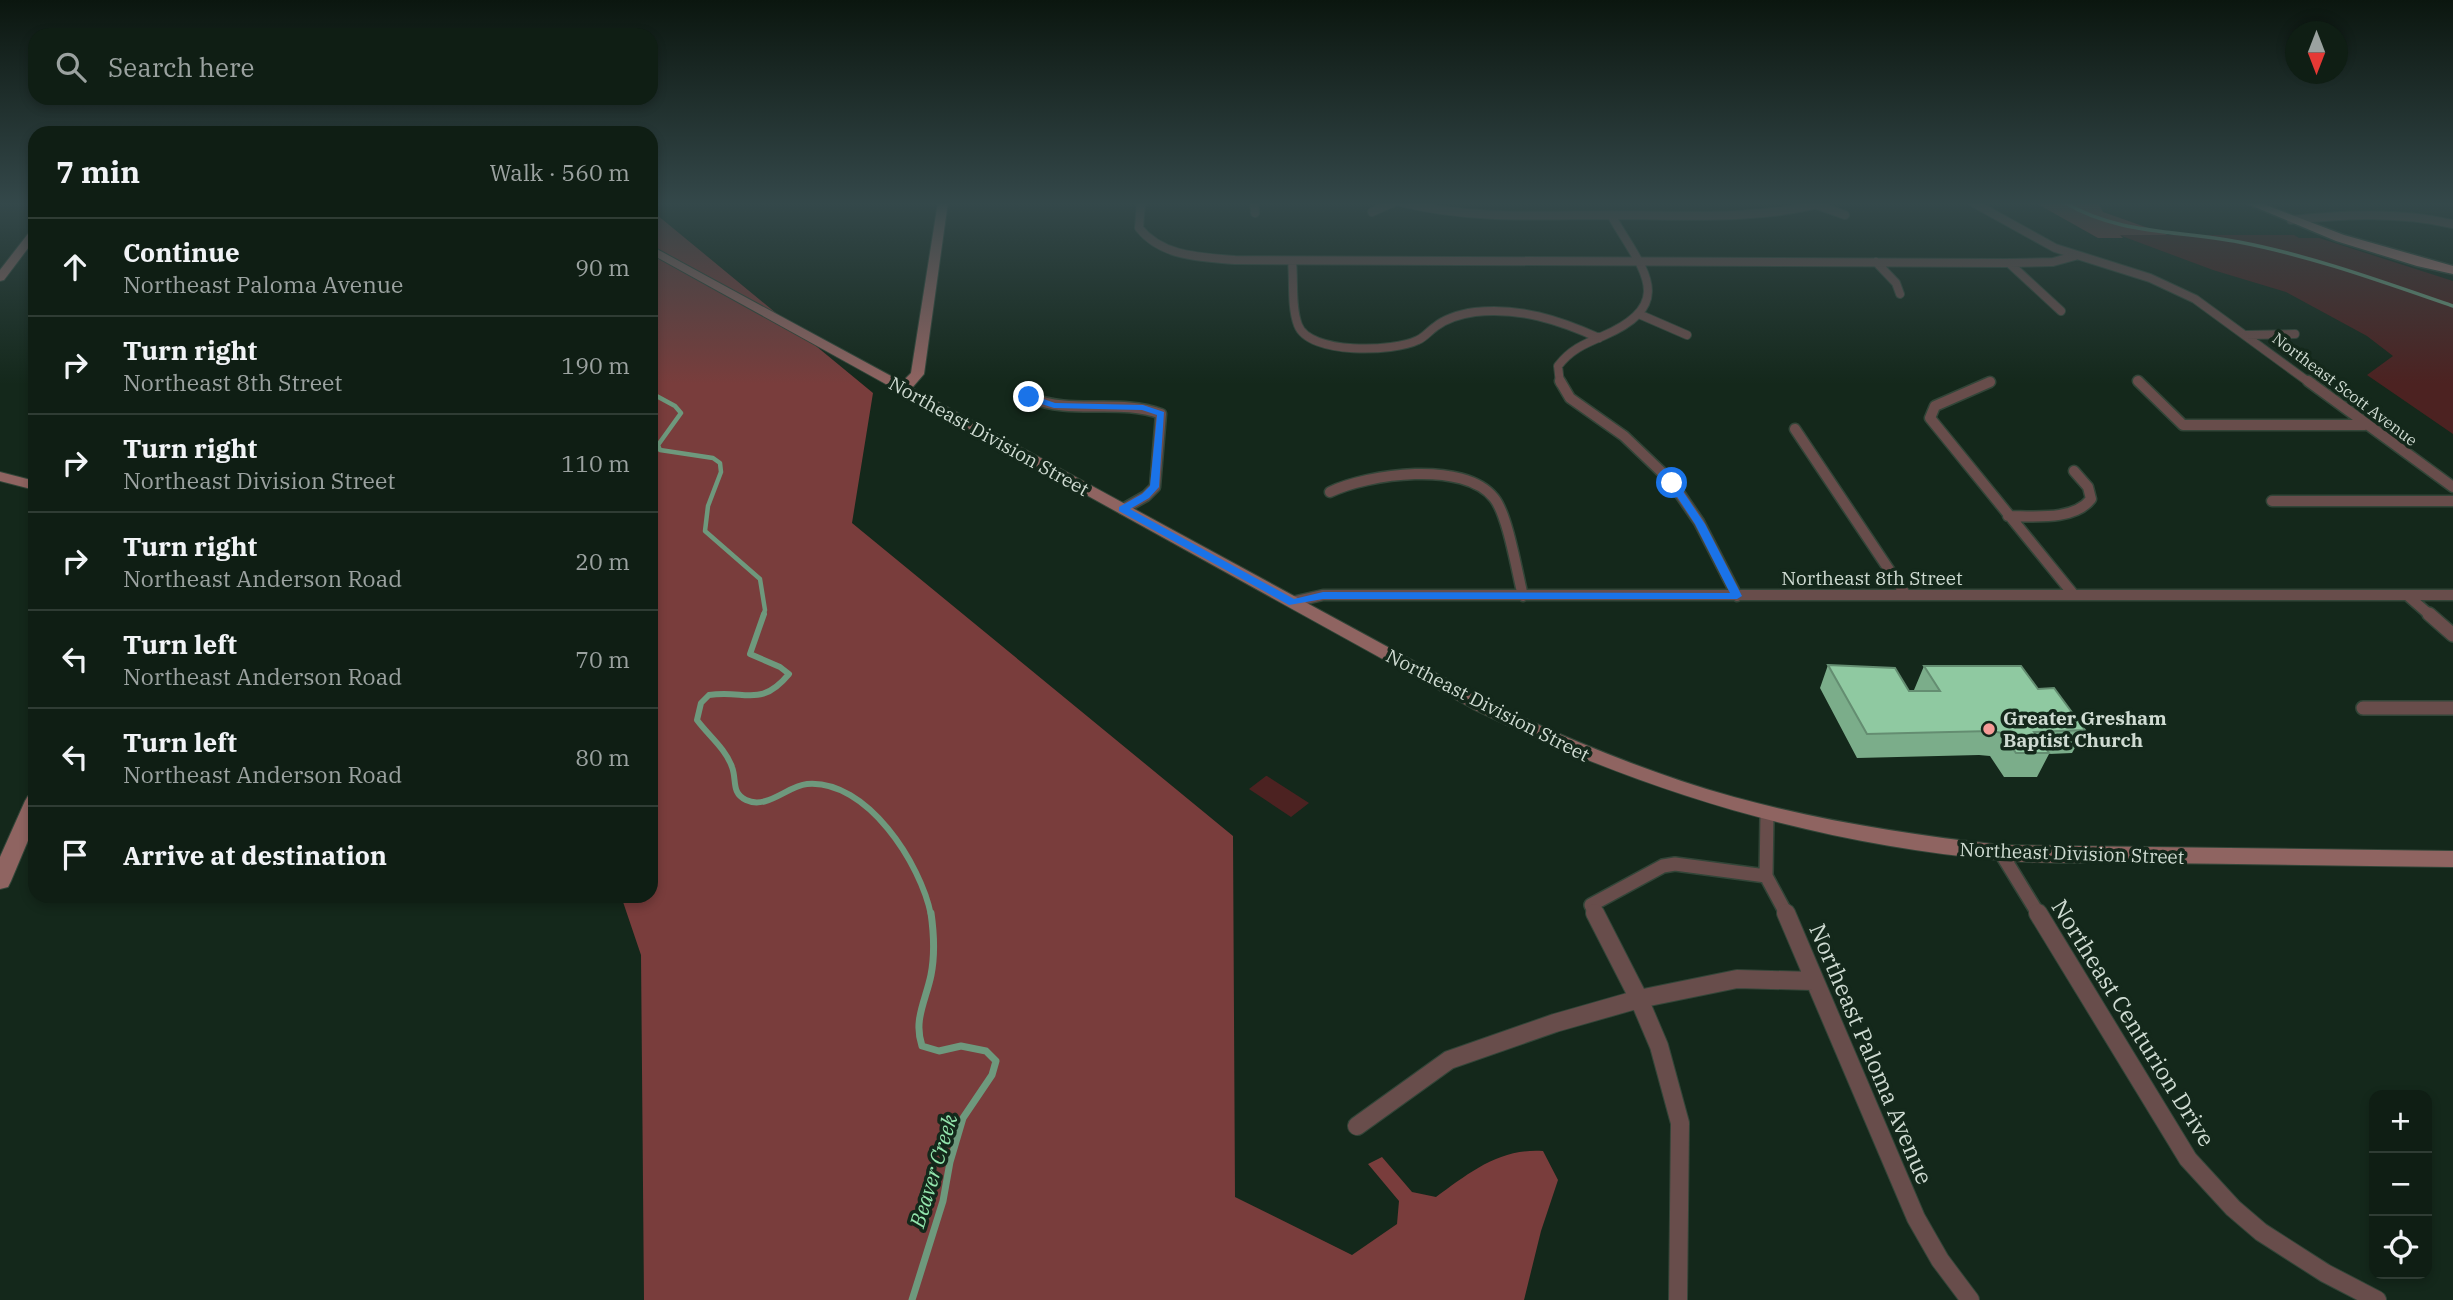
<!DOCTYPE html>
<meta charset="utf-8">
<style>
body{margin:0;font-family:"IBM Plex Serif",serif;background:#18271d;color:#f1f3f6}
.controls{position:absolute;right:21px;bottom:21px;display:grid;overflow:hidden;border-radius:14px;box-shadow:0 4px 10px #0003}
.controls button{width:63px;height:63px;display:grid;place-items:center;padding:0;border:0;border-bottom:2px solid #2f3c34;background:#0f1e14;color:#f1f3f6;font:35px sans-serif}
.compass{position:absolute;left:2285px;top:21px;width:63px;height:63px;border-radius:50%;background:#0f1e14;box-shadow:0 4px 10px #0003;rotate:180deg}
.stop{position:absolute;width:21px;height:21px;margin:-16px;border:5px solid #1a73e8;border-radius:50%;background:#fff}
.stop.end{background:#1a73e8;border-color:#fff;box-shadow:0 2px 7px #0008}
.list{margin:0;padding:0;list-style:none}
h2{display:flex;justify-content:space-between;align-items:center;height:91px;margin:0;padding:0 28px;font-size:30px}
h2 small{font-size:23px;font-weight:400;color:#9ba2a0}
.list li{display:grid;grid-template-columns:46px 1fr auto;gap:21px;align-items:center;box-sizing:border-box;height:98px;padding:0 28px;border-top:2px solid #2f3c34}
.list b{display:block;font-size:26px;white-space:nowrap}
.list p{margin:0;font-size:23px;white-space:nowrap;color:#9ba2a0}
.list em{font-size:23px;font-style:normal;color:#9ba2a0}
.icon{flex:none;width:38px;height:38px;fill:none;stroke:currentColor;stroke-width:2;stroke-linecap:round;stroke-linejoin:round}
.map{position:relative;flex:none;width:2453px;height:1300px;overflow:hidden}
.search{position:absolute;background:#0f1e14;box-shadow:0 4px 10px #0003;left:28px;top:28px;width:630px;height:77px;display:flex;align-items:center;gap:18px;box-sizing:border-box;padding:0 24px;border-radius:21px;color:#9ba2a0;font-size:26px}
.panel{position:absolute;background:#0f1e14;box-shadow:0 4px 10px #0003;left:28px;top:126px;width:630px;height:777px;border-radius:21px}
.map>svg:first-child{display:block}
.green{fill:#4c2221}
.forest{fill:#793d3c}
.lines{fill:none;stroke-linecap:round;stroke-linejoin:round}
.stream-far3{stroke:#6e997d;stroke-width:3.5}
.stream-far2{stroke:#6e997d;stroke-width:4.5}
.stream-far1{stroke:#6e997d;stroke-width:6}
.stream{stroke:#6e997d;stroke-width:7}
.street-far3-casing{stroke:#324538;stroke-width:10}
.street-far2-casing{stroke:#324538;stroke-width:13}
.street-far1-casing{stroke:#324538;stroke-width:16}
.street-casing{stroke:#324538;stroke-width:20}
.secondary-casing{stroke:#324538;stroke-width:2}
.primary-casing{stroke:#324538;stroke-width:3}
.street-far3{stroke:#684d4b;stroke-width:8}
.street-far2{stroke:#684d4b;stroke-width:10}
.street-far1{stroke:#684d4b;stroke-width:13}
.street{stroke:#684d4b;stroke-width:18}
.secondary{fill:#8f6461;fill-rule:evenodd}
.primary{fill:#ac7572;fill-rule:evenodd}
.wall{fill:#7bad8a}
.building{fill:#8fc9a1;stroke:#648d71;stroke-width:2}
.route{fill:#1a73e8}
.poi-dot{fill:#f59b97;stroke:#14281b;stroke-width:2.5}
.labels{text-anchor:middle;stroke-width:7;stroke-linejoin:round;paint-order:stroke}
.far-street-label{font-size:16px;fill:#cfdbd2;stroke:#14281b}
.street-label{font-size:19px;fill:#cfdbd2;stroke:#14281b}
.poi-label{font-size:19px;font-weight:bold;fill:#cfdbd2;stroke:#14281b;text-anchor:start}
.water-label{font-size:21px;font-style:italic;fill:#94e7ae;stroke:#14281b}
.near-street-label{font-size:23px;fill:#cfdbd2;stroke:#14281b}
</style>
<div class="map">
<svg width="2453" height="1300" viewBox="0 0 2453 1300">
<rect width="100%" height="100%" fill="#14281b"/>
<path class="green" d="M2119,235H2294L2299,238H2319L2453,281V434L2367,375L2393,356L2367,336L2286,292L2213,270Z
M1266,776H1267L1309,803L1291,817L1249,789Z"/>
<path class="forest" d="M2034,202H2098L2103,212L2168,235H2120L2123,238H2098Z
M651,210L873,393L852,523L1233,836L1235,1197L1352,1255L1397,1224L1399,1201L1368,1164L1382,1157L1412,1192L1436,1197C1469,1173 1499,1148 1543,1151L1558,1180L1541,1231L1524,1300H644L641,955L621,896H651Z"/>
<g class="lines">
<path class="stream-far3" d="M2064,202C2118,235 2179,230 2239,242C2312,256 2383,282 2453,306"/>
<path class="stream-far2" d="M651,393L675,406L681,413L658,445L660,450L713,458L720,463L721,472L708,506L705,531L760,579L765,610L763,616"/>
<path class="stream-far1" d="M764,614L750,654L780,667L789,674C760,709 745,689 709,695L701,703L697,720C708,735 726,749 732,767C737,780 731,793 746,800C767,810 787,786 807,784C867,779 921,864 931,915"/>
<path class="stream" d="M912,1300L943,1201L950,1162L963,1118L992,1075L996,1061L986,1051L961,1046L939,1051L922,1046C913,1020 926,1000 931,975C935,955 934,934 931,913"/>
<defs>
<path id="street-far3" d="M1141,202L1139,228C1162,257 1201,257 1235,260L2009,263L2053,262L2075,256
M1254,202L1255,213
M1400,202C1471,220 1541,215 1613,215C1685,215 1756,221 1826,202
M1972,202L2055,248L2150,278L2195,299L2310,383
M1817,205L1845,215
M1372,212L1394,202
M2291,220C2346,214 2399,212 2453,224
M1292,261C1294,280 1291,307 1298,325C1309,355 1394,352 1418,340C1425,337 1429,331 1435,327C1446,318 1461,314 1475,312C1519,307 1559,320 1599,338
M1876,262L1896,283L1900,294
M2009,263L2061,311
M1641,315L1687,335
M2246,335L2295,334
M2138,381L2140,383
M1560,383L1558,366C1570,350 1584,344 1603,336C1680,303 1641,268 1611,215"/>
<path id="street-far2" d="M1560,381L1570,398L1624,436L1671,481L1699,522L1737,596
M2138,381L2183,425H2365
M2308,381L2453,487
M1990,382L1935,406L1930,418L2074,595
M1029,397C1072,416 1118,398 1161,414L1155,487L1146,496L1123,509
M1795,429L1906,595
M1330,492C1368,474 1464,460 1494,498C1508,515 1517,573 1523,596
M2272,501H2453
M2008,516C2034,516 2074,521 2091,499L2088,487L2074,471
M2407,595L2431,616
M1292,602L1323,595H2453"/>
<path id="street-far1" d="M2429,614L2453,635
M2363,708H2453
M1767,815L1766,876L1787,915
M2001,853L2039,915
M1596,915L1591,905L1663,866L1675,864L1766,876"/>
<path id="street" d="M1595,913L1639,999L1659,1046L1680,1123L1678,1300
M1786,913L1916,1218L1940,1260L1970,1300
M2038,913L2188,1159L2233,1208L2261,1232L2325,1273L2377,1300
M1357,1126L1449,1060L1555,1023L1639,999L1737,979L1813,981"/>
<path id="secondary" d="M938,202H948L924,374L912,388L1487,701C1567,739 1648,773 1734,797C1822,821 1911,835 2001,845L2453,851V867C2353,866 2252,864 2152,863C2101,862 2049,865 1999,860C1814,844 1639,790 1473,709L651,254V247L655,248L902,382L911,373Z
M35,229V239L4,280L0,281V270L31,230Z
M0,472L35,481V490L0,481Z
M35,794V824L11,881L8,887L0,889V857L25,801L28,796Z"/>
<path id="primary" d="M2243,202H2258L2344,235L2453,266V274L2417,266L2336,241Z"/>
</defs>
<use href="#street-far3" class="street-far3-casing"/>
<use href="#street-far2" class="street-far2-casing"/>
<use href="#street-far1" class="street-far1-casing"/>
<use href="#street" class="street-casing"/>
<use href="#secondary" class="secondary-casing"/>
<use href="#primary" class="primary-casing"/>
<use href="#street-far3" class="street-far3"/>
<use href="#street-far2" class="street-far2"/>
<use href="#street-far1" class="street-far1"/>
<use href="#street" class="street"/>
<use href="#secondary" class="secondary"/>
<use href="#primary" class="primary"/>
</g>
<path class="wall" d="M1828,665L1909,691H1915L1914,690L1924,666L2038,689L2085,730L2072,753L2049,754L2037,777H2004L1990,756L1979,755L1857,758L1820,688Z"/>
<path class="building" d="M1828,665L1895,668L1909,691H1940L1924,666H2021L2038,689L2054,688L2085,730L2034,732L2049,753H2016L2002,733L1991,731L1867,734Z"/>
<linearGradient id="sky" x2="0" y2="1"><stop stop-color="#0b160f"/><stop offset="0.53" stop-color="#34484a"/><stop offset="1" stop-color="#34484a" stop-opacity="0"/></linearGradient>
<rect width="2453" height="384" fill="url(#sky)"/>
<path class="route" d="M1029,394L1055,403L1143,405L1164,412L1159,487L1149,498L1130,509L1294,599L1323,592L1730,593L1695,524L1668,483L1672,480L1676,481L1705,524L1742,596L1737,599H1323L1289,605L1119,511V507L1142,494L1150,486L1157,415L1142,410L1054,408L1026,399Z"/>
<circle class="poi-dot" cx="1989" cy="729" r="7"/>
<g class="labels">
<g class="far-street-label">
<text transform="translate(2345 389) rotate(37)" y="6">Northeast Scott Avenue</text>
</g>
<g class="street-label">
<text transform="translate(989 436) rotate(29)" y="7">Northeast Division Street</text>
<text x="1872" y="585">Northeast 8th Street</text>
<text transform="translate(1488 705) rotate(27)" y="7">Northeast Division Street</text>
<text transform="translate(2072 853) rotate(2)" y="7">Northeast Division Street</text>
</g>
<g class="poi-label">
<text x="2003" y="725">Greater Gresham<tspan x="2003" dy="22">Baptist Church</tspan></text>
</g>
<g class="water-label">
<text transform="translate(934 1171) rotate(-73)" y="7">Beaver Creek</text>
</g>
<g class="near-street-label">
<text transform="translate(2133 1023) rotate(58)" y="8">Northeast Centurion Drive</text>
<text transform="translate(1871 1054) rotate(67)" y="8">Northeast Paloma Avenue</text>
</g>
</g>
</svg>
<div class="controls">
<button>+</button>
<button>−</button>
<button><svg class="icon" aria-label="locate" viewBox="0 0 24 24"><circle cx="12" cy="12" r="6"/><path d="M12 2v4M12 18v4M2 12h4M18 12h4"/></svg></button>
</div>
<svg class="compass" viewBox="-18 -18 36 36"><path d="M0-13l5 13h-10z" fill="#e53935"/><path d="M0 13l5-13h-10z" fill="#9ba2a0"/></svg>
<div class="stop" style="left:1672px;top:483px"></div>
<div class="stop end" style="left:1029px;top:397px"></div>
<div class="search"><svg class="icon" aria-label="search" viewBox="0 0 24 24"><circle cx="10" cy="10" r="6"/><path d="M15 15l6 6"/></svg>Search here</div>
<section class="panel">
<h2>7 min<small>Walk · 560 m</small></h2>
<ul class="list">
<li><svg class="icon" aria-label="ahead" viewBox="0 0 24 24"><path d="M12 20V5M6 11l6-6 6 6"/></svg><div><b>Continue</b><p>Northeast Paloma Avenue</p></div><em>90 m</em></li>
<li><svg class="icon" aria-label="right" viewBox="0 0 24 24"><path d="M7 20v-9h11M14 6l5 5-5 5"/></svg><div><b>Turn right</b><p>Northeast 8th Street</p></div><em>190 m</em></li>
<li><svg class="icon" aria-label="right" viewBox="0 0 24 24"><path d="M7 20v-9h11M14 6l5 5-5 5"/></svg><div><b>Turn right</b><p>Northeast Division Street</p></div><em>110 m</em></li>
<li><svg class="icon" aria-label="right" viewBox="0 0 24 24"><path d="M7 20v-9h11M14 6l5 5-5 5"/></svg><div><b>Turn right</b><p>Northeast Anderson Road</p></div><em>20 m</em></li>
<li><svg class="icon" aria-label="left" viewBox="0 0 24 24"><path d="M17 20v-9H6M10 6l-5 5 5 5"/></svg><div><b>Turn left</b><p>Northeast Anderson Road</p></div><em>70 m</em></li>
<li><svg class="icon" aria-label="left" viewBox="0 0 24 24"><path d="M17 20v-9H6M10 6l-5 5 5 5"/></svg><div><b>Turn left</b><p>Northeast Anderson Road</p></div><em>80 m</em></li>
<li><svg class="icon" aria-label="arrive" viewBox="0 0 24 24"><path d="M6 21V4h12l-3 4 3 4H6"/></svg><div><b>Arrive at destination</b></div></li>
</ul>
</section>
</div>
